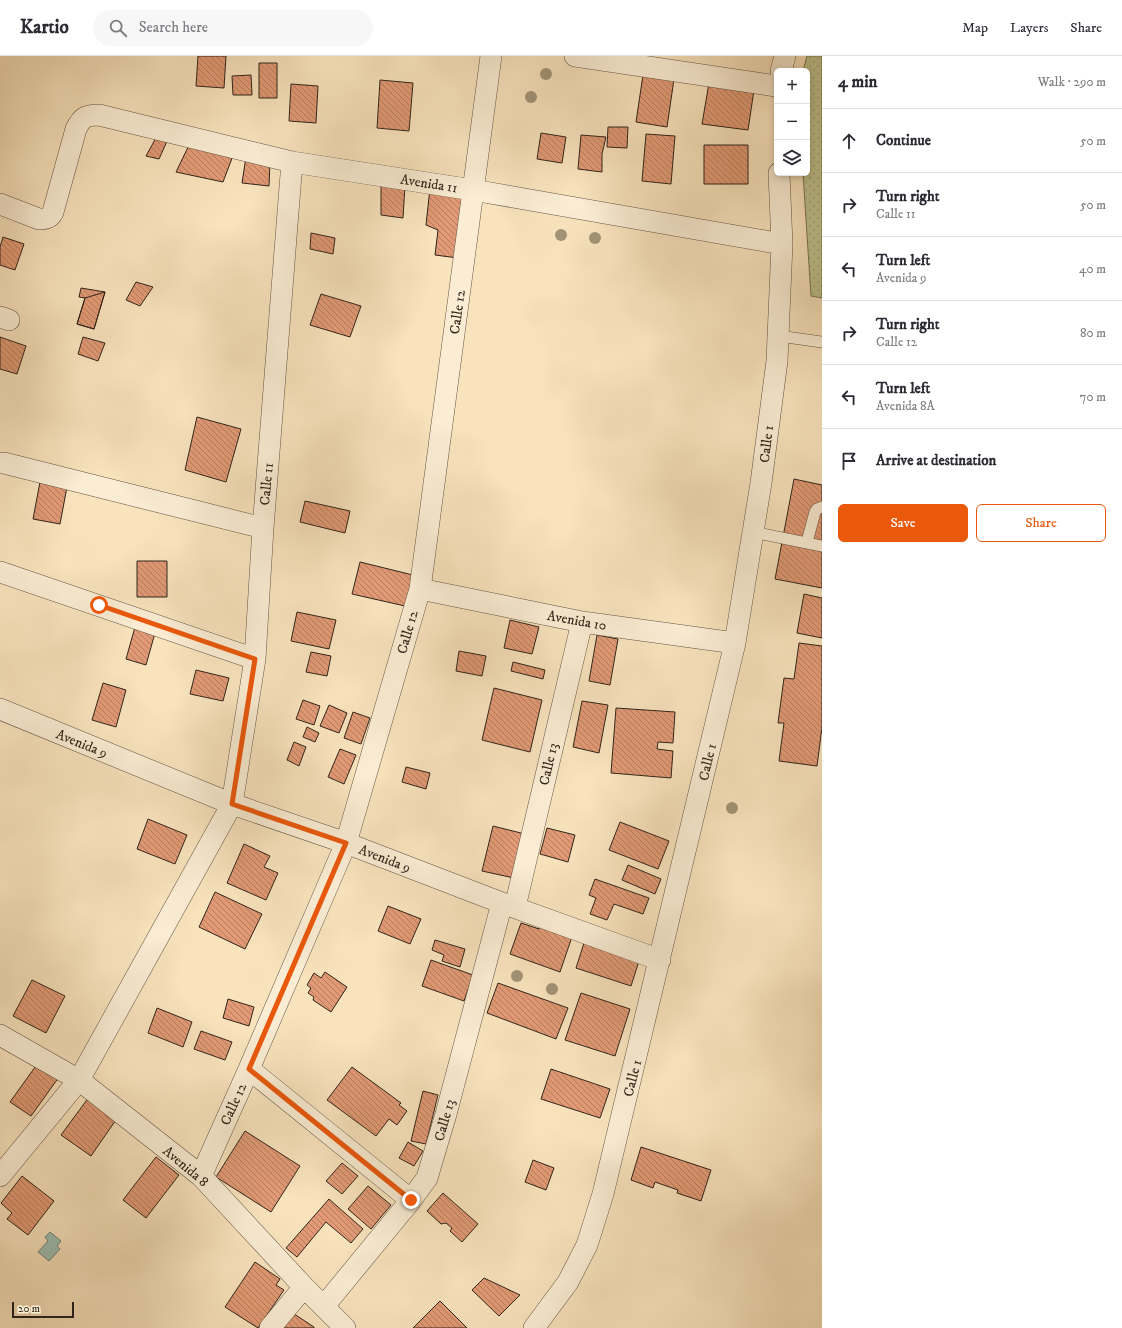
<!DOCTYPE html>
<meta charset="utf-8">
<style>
body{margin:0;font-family:"IM FELL DW Pica",serif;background:#f7f7f7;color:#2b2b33}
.controls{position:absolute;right:12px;top:12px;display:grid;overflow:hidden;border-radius:6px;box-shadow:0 2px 6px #0003}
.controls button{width:36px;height:36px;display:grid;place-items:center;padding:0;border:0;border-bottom:1px solid #e1e1e2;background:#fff;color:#2b2b33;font:20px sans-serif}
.scale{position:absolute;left:12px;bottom:10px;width:62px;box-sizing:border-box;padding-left:4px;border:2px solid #31241a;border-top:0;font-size:11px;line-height:14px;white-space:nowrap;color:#31241a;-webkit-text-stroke:3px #faedd4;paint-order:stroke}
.stop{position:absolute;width:12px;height:12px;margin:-9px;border:3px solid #ea580c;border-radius:50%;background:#fff}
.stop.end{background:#ea580c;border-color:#fff;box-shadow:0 1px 4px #0008}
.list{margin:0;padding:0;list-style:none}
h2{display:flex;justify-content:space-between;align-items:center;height:52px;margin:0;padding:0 16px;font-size:17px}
h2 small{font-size:13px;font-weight:400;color:#7c7c81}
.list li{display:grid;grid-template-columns:26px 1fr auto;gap:12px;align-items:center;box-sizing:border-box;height:64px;padding:0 16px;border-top:1px solid #e1e1e2}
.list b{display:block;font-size:15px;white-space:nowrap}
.list p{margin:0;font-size:13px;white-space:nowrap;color:#7c7c81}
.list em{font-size:13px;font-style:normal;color:#7c7c81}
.actions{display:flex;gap:8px;padding:12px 16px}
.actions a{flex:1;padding:9px 0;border:1px solid #ea580c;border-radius:6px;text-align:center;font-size:14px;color:#ea580c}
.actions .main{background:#ea580c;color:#fff}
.icon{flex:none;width:22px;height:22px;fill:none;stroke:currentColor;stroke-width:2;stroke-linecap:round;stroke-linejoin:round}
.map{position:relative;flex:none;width:822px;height:1272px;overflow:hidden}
header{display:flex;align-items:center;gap:24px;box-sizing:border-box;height:56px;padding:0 20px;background:#fff;border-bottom:1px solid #e1e1e2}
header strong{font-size:19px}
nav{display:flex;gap:22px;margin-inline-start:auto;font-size:14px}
.search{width:280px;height:36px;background:#f7f7f7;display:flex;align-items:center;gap:10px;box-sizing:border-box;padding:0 14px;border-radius:22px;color:#7c7c81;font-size:15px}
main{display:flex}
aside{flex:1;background:#fff}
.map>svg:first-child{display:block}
.grass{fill:url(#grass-dots);stroke:#787455}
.water{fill:#9dbeb2;stroke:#728075}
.building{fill:url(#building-back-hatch);stroke:#31241a}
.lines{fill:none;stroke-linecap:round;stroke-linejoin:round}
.service-casing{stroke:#635443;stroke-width:12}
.minor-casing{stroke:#635443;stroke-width:22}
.service{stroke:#faedd4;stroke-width:11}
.minor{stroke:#faedd4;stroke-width:21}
.tree{fill:#a29477}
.route{stroke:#ea580c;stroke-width:5}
.labels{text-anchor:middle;stroke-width:3;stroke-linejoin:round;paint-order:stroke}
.street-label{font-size:14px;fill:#31241a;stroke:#faedd4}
</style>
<header>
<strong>Kartio</strong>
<div class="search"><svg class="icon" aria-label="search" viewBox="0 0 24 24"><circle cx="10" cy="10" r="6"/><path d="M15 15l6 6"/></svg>Search here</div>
<nav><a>Map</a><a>Layers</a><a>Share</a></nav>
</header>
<main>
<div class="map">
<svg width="822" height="1272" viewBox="0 0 822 1272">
<defs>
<pattern id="grass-dots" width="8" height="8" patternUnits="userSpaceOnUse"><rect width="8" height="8" fill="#bec390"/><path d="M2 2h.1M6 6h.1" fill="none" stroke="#a4a77c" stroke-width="1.8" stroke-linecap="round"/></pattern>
<pattern id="building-back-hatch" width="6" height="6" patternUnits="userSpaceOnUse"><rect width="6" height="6" fill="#e19a75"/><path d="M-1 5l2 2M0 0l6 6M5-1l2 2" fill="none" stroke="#b77d5f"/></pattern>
</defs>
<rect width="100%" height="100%" fill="#f8e3bd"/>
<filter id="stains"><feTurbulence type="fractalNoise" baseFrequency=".005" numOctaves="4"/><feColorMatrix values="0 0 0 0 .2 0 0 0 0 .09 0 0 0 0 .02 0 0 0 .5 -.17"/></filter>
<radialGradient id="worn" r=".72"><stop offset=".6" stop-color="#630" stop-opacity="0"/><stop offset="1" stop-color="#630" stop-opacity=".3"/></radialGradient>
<path class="grass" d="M807,0H822V242L811,240L803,117H807V15H803Z"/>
<path class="water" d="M50,1176L61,1185L57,1190L60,1193L49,1205L38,1196L48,1185L45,1181Z"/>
<path class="building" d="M198,0H226L224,32L196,30Z
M259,7H277V42H259Z
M251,19L252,39H233L232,20Z
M643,19L674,23L667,71L636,66Z
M380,24L413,27L409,75L377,72Z
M709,27L754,34L748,74L702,68Z
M291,28L318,30L316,67L289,65Z
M608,71H628L627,92L607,91Z
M541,77L566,81L562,107L537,103Z
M646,78L675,80L671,128L642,125Z
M581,79L606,81L602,98V116L578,113Z
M157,80L168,83L159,103L146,100Z
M191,85L234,97L223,126L176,116Z
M704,89H748V128H704Z
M246,101L270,106L269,130L242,127Z
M381,125L405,129L403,162L381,159Z
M430,132L466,136L458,202L435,199L438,174L426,169Z
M311,177L335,182L333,198L310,193Z
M3,181L24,188L15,214L0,209V191Z
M136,226L153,231L140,250L126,244Z
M81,232L105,236L94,273L77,268L85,242L79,241Z
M105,236L94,273L77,268L85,242Z
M321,238L361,250L350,281L310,269Z
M0,281L26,290L17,318L0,313Z
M83,281L105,287L98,305L78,298Z
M197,361L241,373L226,426L185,414Z
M794,423L822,429V532L775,523Z
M40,426L67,431L60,468L33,463Z
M305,445L350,455L345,477L300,466Z
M137,505H167V541H137Z
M360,506L413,519L405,550L352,538Z
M804,538L822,542V582L797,577Z
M297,556L336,564L329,593L291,585Z
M510,564L539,571L532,598L504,592Z
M135,571L155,577L146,609L126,603Z
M597,579L618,583L610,629L589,625Z
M799,587L822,590V671L817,710L779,705L784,667H778L784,622L794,623Z
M459,595L486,600L482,620L456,615Z
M311,596L331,600L327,620L306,616Z
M513,606L545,614L543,623L511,615Z
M196,614L229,622L223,645L190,638Z
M103,627L126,634L116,671L92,664Z
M494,632L542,644L530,696L482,684Z
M303,644L320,650L314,669L296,663Z
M582,645L608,649L599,697L573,691Z
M329,649L347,657L339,677L320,670Z
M616,652L675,656L673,687L658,686L657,693L673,695L671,722L611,717Z
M353,656L370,662L361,688L344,682Z
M307,671L319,677L315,686L303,681Z
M294,686L306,691L299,710L287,704Z
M340,693L356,699L344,728L328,721Z
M406,711L430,717L426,733L402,726Z
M148,763L187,779L175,808L137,793Z
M620,766L669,785L658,813L609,794Z
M493,770L525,778L514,822L482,815Z
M547,772L575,779L568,806L540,798Z
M244,788L270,800L264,811L278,817L266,844L227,827Z
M628,809L661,823L655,838L622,824Z
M595,823L649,842L643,858L614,848L607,864L590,858L596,842L589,839Z
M215,836L262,858L245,893L199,871Z
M388,850L421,863L410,888L378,875Z
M542,864L574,875L560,916L510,898L521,867L539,873Z
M435,884L465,893L460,911L442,905L444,899L432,894Z
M584,887L639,905L631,930L576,912Z
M431,904L473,919L464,945L422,930Z
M325,916L347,931L331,956L313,944L314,941L308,937L311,932L307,929L314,917L321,922Z
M32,924L65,940L46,977L13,960Z
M498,927L568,952L556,983L487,957Z
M581,937L630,953L615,1000L565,984Z
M228,943L254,951L249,970L223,962Z
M157,952L192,966L183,991L148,977Z
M201,975L232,986L225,1004L194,993Z
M38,1007L64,1014L31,1060L10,1046Z
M352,1011L401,1047L399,1049L407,1055L397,1069L389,1063L376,1080L327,1044Z
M551,1013L610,1033L600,1062L541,1043Z
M423,1035L438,1039L426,1088L411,1085Z
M89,1041L118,1061L91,1100L61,1079Z
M245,1075L300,1110L271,1156L216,1121Z
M408,1086L423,1095L414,1110L399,1102Z
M641,1091L711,1114L701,1145L677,1137L678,1134L655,1126L653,1132L631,1124Z
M156,1101L179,1119L146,1162L123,1144Z
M533,1104L554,1112L546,1134L525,1126Z
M342,1107L358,1120L342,1138L326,1125Z
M22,1120L54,1145L28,1179L7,1163L12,1157L1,1147Z
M368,1130L391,1149L371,1173L348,1153Z
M443,1137L478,1168L462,1186L450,1175L452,1172L446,1167L441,1168L427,1155Z
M329,1143L363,1173L351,1187L326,1166L297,1201L286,1192Z
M255,1206L280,1223L276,1229L284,1234L258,1272L225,1251Z
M484,1222L520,1239L499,1260L472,1234Z
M440,1245L467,1272H413Z
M291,1256L314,1271V1272H280Z"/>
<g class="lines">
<defs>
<path id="service" d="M779,280L822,286
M753,476L822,490
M807,486L815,456L817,453L822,451"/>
<path id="minor" d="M575,0L776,30
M781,15L785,0
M0,148L39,163C46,163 50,162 53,156L76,73C82,61 86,59 99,59L292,106L473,134L782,188
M0,261L9,264
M4,407L263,472
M0,516L255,603
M420,533L582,566L735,587
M0,653L232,748L346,787L502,847L660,904
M515,851L582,566
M0,979L79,1024L201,1120L304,1231L345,1272
M249,1013L411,1144
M0,1120L79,1024L232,748L255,603L263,472L292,106
M201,1120L249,1013L346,787L420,533L491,0
M324,1250L411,1144L427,1122L446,1058L502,847
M270,1272L304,1231
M534,1272L568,1226L587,1189L603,1138L735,587L761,427L777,305L782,188L779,117"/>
</defs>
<use href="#service" class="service-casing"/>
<use href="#minor" class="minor-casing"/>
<use href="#service" class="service"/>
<use href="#minor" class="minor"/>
</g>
<g class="tree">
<circle cx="546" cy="18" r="6"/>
<circle cx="531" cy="41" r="6"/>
<circle cx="561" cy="179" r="6"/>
<circle cx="595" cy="182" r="6"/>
<circle cx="732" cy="752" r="6"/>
<circle cx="517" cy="920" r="6"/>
<circle cx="552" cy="933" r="6"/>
</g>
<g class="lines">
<path class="route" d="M99,549L255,603L232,748L346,787L249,1013L411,1144"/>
</g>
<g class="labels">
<g class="street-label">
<text transform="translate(429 127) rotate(9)" y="5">Avenida 11</text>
<text transform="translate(457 256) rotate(-82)" y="5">Calle 12</text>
<text transform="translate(766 388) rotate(-83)" y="5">Calle 1</text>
<text transform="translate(266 428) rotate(-85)" y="5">Calle 11</text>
<text transform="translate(577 564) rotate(10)" y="5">Avenida 10</text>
<text transform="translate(407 576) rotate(-74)" y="5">Calle 12</text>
<text transform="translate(82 687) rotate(22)" y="5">Avenida 9</text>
<text transform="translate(707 706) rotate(-77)" y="5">Calle 1</text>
<text transform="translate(548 708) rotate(-77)" y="5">Calle 13</text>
<text transform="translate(385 802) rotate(21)" y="5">Avenida 9</text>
<text transform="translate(632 1022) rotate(-76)" y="5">Calle 1</text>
<text transform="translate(233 1048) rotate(-66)" y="5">Calle 12</text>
<text transform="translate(444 1064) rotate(-74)" y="5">Calle 13</text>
<text transform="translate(186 1110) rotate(40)" y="5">Avenida 8</text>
</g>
</g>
<rect width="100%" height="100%" filter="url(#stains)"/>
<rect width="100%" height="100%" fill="url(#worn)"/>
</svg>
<div class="controls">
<button>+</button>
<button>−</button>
<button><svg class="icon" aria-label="layers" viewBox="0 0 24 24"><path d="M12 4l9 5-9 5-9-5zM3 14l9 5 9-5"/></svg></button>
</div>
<div class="scale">20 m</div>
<div class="stop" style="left:99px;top:549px"></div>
<div class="stop end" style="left:411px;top:1144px"></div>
</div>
<aside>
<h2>4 min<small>Walk · 290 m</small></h2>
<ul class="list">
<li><svg class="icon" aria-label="ahead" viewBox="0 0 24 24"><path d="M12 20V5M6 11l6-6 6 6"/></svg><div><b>Continue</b></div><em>50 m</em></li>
<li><svg class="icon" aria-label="right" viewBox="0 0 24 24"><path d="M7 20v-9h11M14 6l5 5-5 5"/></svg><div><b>Turn right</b><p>Calle 11</p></div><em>50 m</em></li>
<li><svg class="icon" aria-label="left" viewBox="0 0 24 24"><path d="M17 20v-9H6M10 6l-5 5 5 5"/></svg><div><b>Turn left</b><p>Avenida 9</p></div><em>40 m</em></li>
<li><svg class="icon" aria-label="right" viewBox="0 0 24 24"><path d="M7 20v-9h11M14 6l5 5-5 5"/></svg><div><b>Turn right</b><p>Calle 12</p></div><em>80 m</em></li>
<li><svg class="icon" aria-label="left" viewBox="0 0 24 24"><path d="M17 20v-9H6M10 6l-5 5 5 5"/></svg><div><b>Turn left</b><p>Avenida 8A</p></div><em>70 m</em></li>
<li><svg class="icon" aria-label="arrive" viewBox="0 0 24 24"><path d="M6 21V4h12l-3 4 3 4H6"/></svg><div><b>Arrive at destination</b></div></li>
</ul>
<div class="actions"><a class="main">Save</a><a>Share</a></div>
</aside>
</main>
